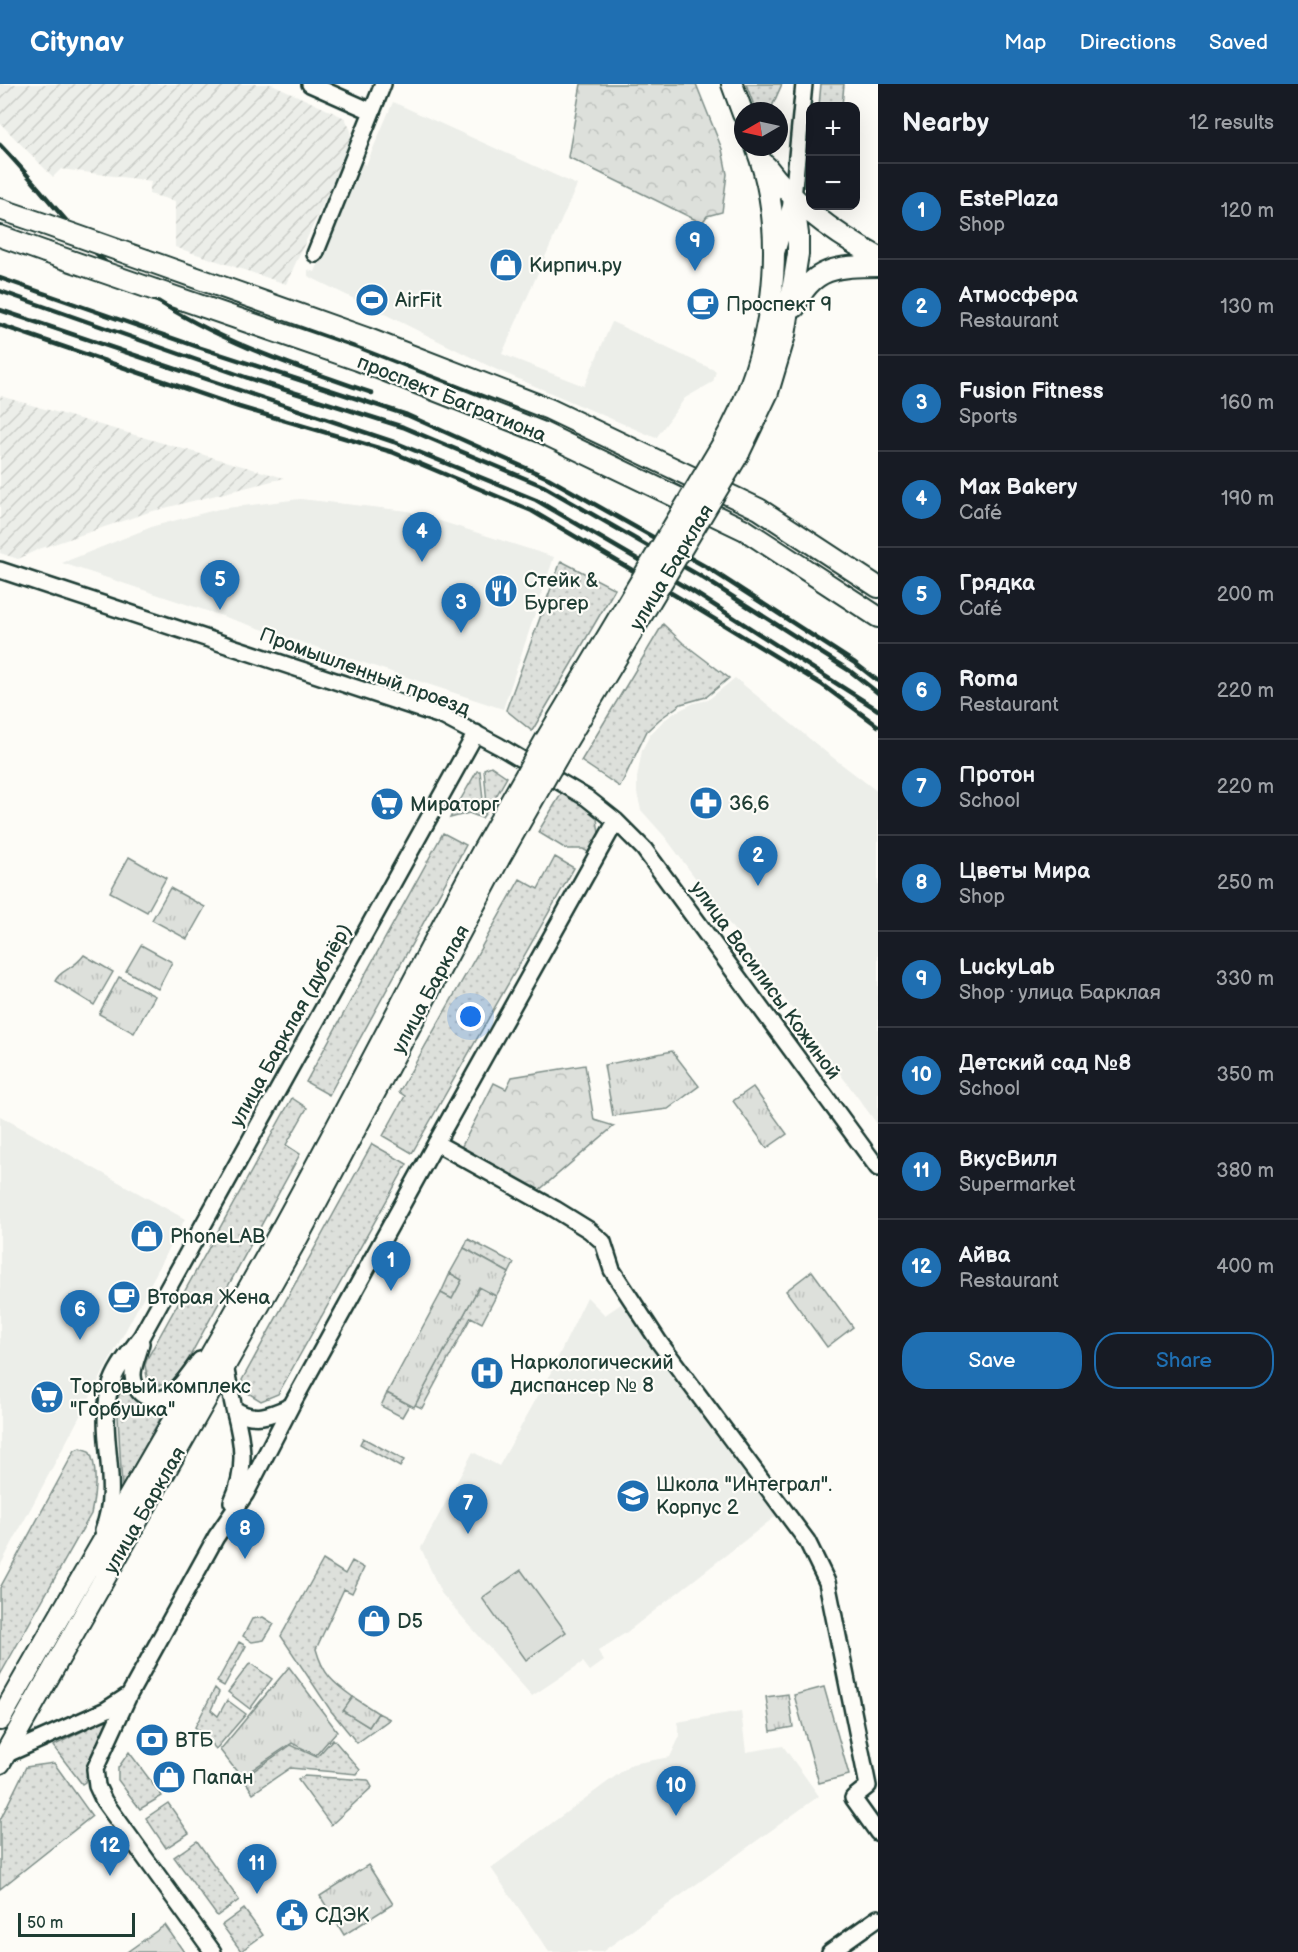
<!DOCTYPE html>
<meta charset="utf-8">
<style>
body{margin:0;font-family:"Balsamiq Sans",sans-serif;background:#20242c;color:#f1f3f6}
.controls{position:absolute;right:18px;top:18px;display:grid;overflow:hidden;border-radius:12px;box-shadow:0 6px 24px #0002}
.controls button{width:54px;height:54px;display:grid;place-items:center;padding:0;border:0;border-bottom:2px solid #363941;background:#171b24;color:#f1f3f6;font:30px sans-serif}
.compass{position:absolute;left:734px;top:18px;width:54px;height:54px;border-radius:50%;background:#171b24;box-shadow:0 6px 24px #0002;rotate:261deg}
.scale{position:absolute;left:18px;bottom:15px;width:117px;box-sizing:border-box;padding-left:6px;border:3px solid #1f3d34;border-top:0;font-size:16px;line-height:21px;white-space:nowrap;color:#1f3d34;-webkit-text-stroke:4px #fdfcf7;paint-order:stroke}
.you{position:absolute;left:471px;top:933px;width:21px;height:21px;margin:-15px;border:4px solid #fff;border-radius:50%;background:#1a73e8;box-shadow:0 0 0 9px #1a73e833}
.badge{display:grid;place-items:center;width:39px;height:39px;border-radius:50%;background:#1f6fb2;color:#fff;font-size:20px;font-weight:700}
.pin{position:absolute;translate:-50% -50px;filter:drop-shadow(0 2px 3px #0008)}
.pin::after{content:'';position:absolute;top:32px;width:21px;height:18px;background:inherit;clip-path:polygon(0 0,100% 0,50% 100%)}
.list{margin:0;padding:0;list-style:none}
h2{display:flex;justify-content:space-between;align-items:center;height:78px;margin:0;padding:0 24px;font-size:26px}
h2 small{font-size:20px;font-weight:400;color:#9ea1a6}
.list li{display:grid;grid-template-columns:39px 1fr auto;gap:18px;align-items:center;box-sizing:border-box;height:96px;padding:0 24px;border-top:2px solid #363941}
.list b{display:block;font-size:22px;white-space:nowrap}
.list p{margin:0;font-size:20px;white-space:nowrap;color:#9ea1a6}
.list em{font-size:20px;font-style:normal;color:#9ea1a6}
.actions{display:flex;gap:12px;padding:18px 24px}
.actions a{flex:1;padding:14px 0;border:2px solid #1f6fb2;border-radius:24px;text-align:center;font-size:21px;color:#1f6fb2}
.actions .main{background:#1f6fb2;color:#fff}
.map{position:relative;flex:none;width:878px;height:1868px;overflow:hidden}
header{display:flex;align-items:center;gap:36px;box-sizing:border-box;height:84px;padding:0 30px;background:#1f6fb2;color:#fff}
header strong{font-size:28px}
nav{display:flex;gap:33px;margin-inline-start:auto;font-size:21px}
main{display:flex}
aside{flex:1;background:#171b24}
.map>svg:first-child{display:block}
.built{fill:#eceee9}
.industrial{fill:url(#industrial-furrows)}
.grass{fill:url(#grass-dots);stroke:#7e8e88;stroke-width:1.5}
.forest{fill:url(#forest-crowns);stroke:#7e8e88;stroke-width:1.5}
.park{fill:url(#park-tufts);stroke:#7e8e88;stroke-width:1.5}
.pitch{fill:#dde0db;stroke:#7e8e88;stroke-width:1.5}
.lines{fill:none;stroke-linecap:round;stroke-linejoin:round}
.minor-casing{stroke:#1f3d34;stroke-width:20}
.major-casing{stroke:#1f3d34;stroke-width:24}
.minor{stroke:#fdfcf7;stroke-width:15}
.major{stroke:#fdfcf7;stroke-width:20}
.rail{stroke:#1f3d34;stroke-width:4.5}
.major-bridge-casing{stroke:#1f3d34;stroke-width:24;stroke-linecap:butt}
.major-bridge{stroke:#fdfcf7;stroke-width:20}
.labels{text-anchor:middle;stroke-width:4.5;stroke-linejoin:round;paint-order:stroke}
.poi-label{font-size:20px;fill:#1f3d34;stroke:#fdfcf7;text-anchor:start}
.street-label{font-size:20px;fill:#1f3d34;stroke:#fdfcf7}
</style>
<header>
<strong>Citynav</strong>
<nav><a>Map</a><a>Directions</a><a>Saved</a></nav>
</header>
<main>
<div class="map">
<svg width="878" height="1868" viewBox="0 0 878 1868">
<defs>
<pattern id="industrial-furrows" width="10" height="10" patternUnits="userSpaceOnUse" patternTransform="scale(1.5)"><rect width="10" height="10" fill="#eceee9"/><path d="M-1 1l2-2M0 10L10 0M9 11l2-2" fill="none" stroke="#cacdc8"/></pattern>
<pattern id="grass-dots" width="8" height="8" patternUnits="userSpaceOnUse" patternTransform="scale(1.5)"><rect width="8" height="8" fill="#dde0db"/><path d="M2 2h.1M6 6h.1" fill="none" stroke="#bdc1bd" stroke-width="1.8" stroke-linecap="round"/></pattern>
<pattern id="forest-crowns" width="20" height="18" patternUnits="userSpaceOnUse" patternTransform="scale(1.5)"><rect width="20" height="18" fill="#dde0db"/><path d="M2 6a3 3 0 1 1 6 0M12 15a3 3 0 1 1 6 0" fill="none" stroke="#bdc1bd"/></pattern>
<pattern id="park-tufts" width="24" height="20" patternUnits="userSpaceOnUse" patternTransform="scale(1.5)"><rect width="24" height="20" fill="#dde0db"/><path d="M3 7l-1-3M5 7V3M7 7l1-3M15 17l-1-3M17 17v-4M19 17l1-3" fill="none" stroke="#bdc1bd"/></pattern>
</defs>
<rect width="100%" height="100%" fill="#fdfcf7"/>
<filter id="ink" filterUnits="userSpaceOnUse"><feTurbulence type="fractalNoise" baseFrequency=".0167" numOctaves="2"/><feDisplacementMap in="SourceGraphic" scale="12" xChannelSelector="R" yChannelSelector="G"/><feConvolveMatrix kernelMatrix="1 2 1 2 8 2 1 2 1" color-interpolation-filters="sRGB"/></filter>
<g filter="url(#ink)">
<path class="built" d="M393,18L577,101L502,270L584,302L612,238L716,287L713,298L685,314L656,354L495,285L308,192V186L315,188L360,78L366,81Z
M300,415L408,427L554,473L503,625L62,479L154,442L219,425Z
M735,594L827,669L878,708V1041L665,753L641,726L637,709V694L642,666L650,651L663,637L676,628L694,619L708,616Z
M0,1032L185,1135L0,1482Z
M587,1213L605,1231L621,1220L776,1432L627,1548L598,1567L604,1577L590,1587L583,1578L532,1612L441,1509L421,1464L473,1368L499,1382L550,1290Z
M741,1627L746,1668L783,1662L819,1712L602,1868H549L491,1784L632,1680L670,1673L680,1652L677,1638Z"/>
<path class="industrial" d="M0,0H272L345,34L351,47L350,61L286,200L175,163V117L149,110L151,97L61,85L53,93L0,39Z
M0,312L284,394L149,428L39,465L18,475L0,469Z"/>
<path class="grass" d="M746,0H782L770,27H756Z
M821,0H844L842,22H819Z
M561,477L615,505L532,647L506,626Z
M663,540L683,559L729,594L706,613L681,620L660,635L647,647L620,703L581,677Z
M491,682L507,693L490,723L487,721L484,685Z
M477,687H480L484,726L487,727L482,734L469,729L450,734Z
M563,707L596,727L600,757L593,771L583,765H566L538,748Z
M443,749L466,761L329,1011L306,998Z
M555,773L574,784L412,1069L383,1052L405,1012L399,1008L520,795L538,805Z
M292,1014L307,1024L286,1061L300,1070L178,1294L169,1301H156L147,1293L145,1281L147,1275Z
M372,1060L407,1080L278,1310L261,1317L248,1309L242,1296Z
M468,1155L514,1179L509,1189L464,1164Z
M450,1189L462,1196L452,1215L441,1209Z
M479,1203L496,1212L482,1239L471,1233L422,1324L415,1321Z
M126,1301C136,1319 147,1324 167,1322L122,1403L117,1316L122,1304Z
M387,1309L409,1321L402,1333L381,1322Z
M363,1354L404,1376L400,1383L360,1360Z
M80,1364L89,1367C99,1384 95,1411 91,1430L0,1591V1504L75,1366Z
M323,1476L345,1490L352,1477L364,1484L352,1509L344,1505L316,1565C323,1590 332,1598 353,1613L344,1627L369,1643L378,1629L390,1635L357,1659L331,1627L281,1552Z
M263,1533L274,1540L264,1556L252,1558L243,1552L252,1535Z
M239,1558L246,1562L224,1602L217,1598Z
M250,1579L272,1595L250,1625L228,1608Z
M215,1604L219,1608L211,1626L218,1632L227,1616L246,1630L216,1665L195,1643Z
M110,1635L91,1671L85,1698L82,1700L53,1662L100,1638Z
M333,1655L360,1686L357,1690L290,1684L253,1709L243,1694L291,1661L317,1673Z
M129,1668L162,1712L140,1725L118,1696V1684Z
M54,1679L92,1732L0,1805V1736L26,1683Z
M304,1692L368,1696L372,1703L331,1741L298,1696Z
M168,1719L189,1749L166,1764L146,1734Z
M197,1757L239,1816L217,1832L174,1773Z
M244,1825L263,1851L241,1867L222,1841Z"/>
<path class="forest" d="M581,0H696L722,65L727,90L722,128L707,132L702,139L568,73Z
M585,981L594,1036L614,1042L538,1107L461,1064L494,999L506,1005L512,993Z
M165,1841L184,1868H127Z"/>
<path class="park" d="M170,804L205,823L187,855L152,836Z
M141,861L172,878L158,905L126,887Z
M84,871L113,888L94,921L55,897C61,885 73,886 84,871Z
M119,893L155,912L134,949L99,930Z
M672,967L699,1002L668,1025L613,1032L604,981Z
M753,1003L787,1050L767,1064L733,1017Z
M464,1164L509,1189L496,1212L479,1203L414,1323L387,1309L441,1209L452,1215L462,1196L450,1189Z
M812,1187L853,1243L827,1263L786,1207Z
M289,1583L337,1647L316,1671L292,1659L241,1693L220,1666Z
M788,1610L793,1643L771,1647L766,1613Z
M353,1613L378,1629L369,1643L343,1627Z
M368,1781L393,1820L344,1851L320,1812Z"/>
<path class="pitch" d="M129,773L166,794L147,828L110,808Z
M521,1486L566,1548L526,1576L482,1514Z
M824,1603L849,1691L819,1699L794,1611Z"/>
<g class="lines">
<defs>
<path id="minor" d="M310,0L371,27
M777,167L793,114L804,0
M315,170L383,0
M0,486L444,633L499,662L587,714L616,737L644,765L878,1084
M436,1059L555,1125L589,1146L603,1158L612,1186L659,1258L807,1457L827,1498L868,1702L853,1714L878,1749
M141,1259C139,1269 133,1280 133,1291C133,1298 137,1307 143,1311C169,1328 186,1292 200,1276
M225,1282L234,1325C254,1339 271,1331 291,1322
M232,1418C247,1386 243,1358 234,1325
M103,1446C122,1399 97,1352 110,1304C115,1285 130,1268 141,1253L476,649
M5,1671L106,1626L129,1611
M213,1868L104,1717L97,1702L95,1685L129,1611L216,1453L246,1409L291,1322L436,1059L616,737
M830,1868L878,1834"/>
<path id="major" d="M732,0L743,30
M766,82C795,121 835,150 878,173
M0,125L44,140
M0,152L45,168
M146,176L366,254L549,325L759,425L878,503
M155,206L358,276L541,348L745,446L878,533
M795,223C811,183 839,182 878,182
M722,361C772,276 791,156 756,63
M739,369L768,308L785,251L798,170V150L793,114
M0,1636C93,1472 190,1311 281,1146C350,1020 415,892 483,766
M0,1679L298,1153L499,775"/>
</defs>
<use href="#minor" class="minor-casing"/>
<use href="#major" class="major-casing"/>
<use href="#minor" class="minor"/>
<use href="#major" class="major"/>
<path class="rail" d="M0,61C34,96 63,136 97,170C111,185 130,198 147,210C217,257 293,282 372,309
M0,194L198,263L407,331L548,394L708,484L855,579L878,597
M0,207L248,294L403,343L543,402L700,492L850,587L878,609
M0,226L394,358L536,416L692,507L878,626
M0,241L239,323L392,368L532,427L688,519L821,600L878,642"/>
<defs>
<path id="major-bridge" d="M44,140L146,176
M45,168L155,206
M483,766L545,657L722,361
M499,775L562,665L739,369"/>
</defs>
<use href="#major-bridge" class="major-bridge-casing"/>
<use href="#major-bridge" class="major-bridge"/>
</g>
</g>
<defs>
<symbol id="shop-disc" viewBox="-11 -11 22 22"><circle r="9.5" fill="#1f6fb2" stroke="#fdfcf7"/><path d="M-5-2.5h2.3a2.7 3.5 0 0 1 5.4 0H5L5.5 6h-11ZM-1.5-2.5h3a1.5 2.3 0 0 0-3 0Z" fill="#fff"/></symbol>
<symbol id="stadium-disc" viewBox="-11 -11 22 22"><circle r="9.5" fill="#1f6fb2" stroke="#fdfcf7"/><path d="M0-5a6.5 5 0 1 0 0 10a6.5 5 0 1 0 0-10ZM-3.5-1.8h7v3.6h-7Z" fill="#fff"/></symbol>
<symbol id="cafe-disc" viewBox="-11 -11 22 22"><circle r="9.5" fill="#1f6fb2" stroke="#fdfcf7"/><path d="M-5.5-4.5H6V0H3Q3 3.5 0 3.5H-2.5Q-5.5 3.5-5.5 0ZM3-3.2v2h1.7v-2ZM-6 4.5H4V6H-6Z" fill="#fff"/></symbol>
<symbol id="restaurant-disc" viewBox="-11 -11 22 22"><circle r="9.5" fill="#1f6fb2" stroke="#fdfcf7"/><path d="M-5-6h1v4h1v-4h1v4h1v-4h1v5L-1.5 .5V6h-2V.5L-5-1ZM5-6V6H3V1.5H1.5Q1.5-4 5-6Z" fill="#fff"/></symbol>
<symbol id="pharmacy-disc" viewBox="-11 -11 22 22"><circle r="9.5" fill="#1f6fb2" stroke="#fdfcf7"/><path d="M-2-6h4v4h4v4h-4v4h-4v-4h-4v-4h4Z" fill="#fff"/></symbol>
<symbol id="supermarket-disc" viewBox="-11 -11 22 22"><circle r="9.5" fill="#1f6fb2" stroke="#fdfcf7"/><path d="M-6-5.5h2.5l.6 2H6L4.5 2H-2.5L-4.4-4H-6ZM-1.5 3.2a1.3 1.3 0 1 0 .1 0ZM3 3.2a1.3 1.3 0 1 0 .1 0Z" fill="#fff"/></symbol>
<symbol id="hospital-disc" viewBox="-11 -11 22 22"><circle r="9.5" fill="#1f6fb2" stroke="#fdfcf7"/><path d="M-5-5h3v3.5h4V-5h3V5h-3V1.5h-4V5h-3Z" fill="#fff"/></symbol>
<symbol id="school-disc" viewBox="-11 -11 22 22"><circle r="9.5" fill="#1f6fb2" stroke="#fdfcf7"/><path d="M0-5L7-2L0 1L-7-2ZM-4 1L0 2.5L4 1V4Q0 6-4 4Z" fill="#fff"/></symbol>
<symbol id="bank-disc" viewBox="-11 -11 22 22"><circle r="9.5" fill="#1f6fb2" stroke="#fdfcf7"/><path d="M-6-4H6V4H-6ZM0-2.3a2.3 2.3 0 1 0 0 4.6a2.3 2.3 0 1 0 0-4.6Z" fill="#fff"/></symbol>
<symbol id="civic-disc" viewBox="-11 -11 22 22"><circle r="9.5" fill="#1f6fb2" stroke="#fdfcf7"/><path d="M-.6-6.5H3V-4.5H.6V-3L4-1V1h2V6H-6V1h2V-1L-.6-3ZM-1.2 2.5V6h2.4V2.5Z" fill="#fff"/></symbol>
</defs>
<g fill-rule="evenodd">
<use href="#shop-disc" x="487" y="162" width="38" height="38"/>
<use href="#stadium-disc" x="353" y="197" width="38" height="38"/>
<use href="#cafe-disc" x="684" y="201" width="38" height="38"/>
<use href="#restaurant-disc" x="482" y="488" width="38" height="38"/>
<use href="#pharmacy-disc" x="687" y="700" width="38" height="38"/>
<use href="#supermarket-disc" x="368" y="701" width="38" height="38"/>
<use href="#shop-disc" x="128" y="1133" width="38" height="38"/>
<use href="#cafe-disc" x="105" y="1194" width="38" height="38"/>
<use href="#hospital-disc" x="468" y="1270" width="38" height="38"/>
<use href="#supermarket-disc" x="28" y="1294" width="38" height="38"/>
<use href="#school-disc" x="614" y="1393" width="38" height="38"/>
<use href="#shop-disc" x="355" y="1518" width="38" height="38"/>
<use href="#bank-disc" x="133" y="1637" width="38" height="38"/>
<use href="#shop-disc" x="150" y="1674" width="38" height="38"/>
<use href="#civic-disc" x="273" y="1812" width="38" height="38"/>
</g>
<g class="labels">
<g class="poi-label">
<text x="529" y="188">Кирпич.ру</text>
<text x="395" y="223">AirFit</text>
<text x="726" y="227">Проспект 9</text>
<text x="524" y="503">Стейк &amp;<tspan x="524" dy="23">Бургер</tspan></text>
<text x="729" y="726">36,6</text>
<text x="410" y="727">Мираторг</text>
<text x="170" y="1159">PhoneLAB</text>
<text x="147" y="1220">Вторая Жена</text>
<text x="510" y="1285">Наркологический<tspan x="510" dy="23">диспансер № 8</tspan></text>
<text x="70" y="1309">Торговый комплекс<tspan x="70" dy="23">"Горбушка"</tspan></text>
<text x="656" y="1407">Школа "Интеграл".<tspan x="656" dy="23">Корпус 2</tspan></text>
<text x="397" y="1544">D5</text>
<text x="175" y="1663">ВТБ</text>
<text x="192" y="1700">Папан</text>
<text x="315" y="1838">СДЭК</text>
</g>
<g class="street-label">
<text transform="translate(452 314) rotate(22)" y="7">проспект Багратиона</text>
<text transform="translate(671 483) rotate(-59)" y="7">улица Барклая</text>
<text transform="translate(365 587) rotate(20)" y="7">Промышленный проезд</text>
<text transform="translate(766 896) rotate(54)" y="7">улица Василисы Кожиной</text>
<text transform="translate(430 905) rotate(-62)" y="7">улица Барклая</text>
<text transform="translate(290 941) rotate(-61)" y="7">улица Барклая (дублёр)</text>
<text transform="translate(144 1426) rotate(-60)" y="7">улица Барклая</text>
</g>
</g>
</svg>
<div class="controls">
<button>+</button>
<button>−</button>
</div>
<svg class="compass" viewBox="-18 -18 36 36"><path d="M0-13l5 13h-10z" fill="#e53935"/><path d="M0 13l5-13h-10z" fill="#9ea1a6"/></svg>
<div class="scale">50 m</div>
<div class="you"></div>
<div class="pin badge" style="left:391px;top:1207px">1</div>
<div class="pin badge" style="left:758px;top:802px">2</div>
<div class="pin badge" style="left:461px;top:549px">3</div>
<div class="pin badge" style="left:422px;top:478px">4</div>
<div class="pin badge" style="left:220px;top:526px">5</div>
<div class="pin badge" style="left:80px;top:1256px">6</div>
<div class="pin badge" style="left:468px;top:1450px">7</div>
<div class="pin badge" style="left:245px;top:1475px">8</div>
<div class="pin badge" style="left:695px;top:187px">9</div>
<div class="pin badge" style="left:676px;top:1732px">10</div>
<div class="pin badge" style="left:257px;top:1810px">11</div>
<div class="pin badge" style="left:110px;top:1792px">12</div>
</div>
<aside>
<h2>Nearby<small>12 results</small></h2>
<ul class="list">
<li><span class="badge">1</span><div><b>EstePlaza</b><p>Shop</p></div><em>120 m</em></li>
<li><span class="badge">2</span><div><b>Атмосфера</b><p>Restaurant</p></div><em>130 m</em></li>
<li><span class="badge">3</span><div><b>Fusion Fitness</b><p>Sports</p></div><em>160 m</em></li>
<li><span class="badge">4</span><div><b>Max Bakery</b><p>Café</p></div><em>190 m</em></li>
<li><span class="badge">5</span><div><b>Грядка</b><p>Café</p></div><em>200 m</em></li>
<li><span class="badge">6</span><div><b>Roma</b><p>Restaurant</p></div><em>220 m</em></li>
<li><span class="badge">7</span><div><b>Протон</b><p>School</p></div><em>220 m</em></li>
<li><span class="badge">8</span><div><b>Цветы Мира</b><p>Shop</p></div><em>250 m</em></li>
<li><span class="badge">9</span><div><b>LuckyLab</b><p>Shop · улица Барклая</p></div><em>330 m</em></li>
<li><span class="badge">10</span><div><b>Детский сад №8</b><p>School</p></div><em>350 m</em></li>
<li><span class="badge">11</span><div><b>ВкусВилл</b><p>Supermarket</p></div><em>380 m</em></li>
<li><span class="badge">12</span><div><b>Айва</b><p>Restaurant</p></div><em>400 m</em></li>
</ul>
<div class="actions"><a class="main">Save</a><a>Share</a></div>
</aside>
</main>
